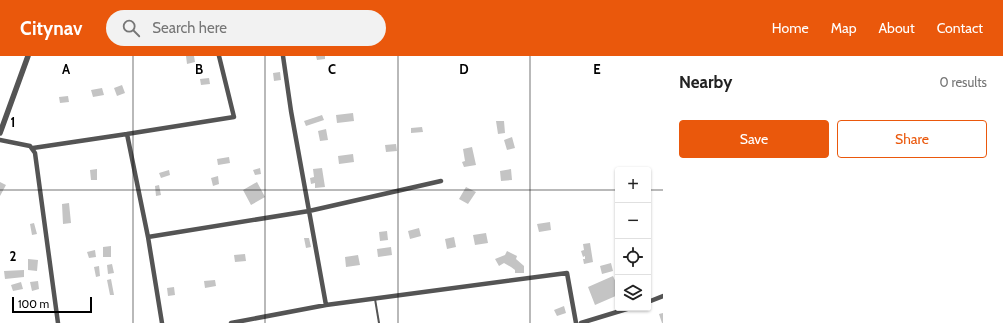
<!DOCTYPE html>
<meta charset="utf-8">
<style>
body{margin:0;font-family:Cabin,sans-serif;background:#f2f2f2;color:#222}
.controls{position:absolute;right:12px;bottom:12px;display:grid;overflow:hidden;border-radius:4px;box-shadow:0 1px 3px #0004}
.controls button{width:36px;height:36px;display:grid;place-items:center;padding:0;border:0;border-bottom:1px solid #e0e0e0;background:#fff;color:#222;font:20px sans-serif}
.scale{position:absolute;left:12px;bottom:10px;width:80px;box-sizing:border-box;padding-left:4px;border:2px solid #000;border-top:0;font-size:11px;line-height:14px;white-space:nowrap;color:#000;-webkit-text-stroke:3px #fff;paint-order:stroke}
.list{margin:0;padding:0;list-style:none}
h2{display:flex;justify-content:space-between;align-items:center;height:52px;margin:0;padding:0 16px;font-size:17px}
h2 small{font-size:13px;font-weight:400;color:#767676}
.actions{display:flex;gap:8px;padding:12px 16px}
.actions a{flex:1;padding:9px 0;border:1px solid #ea580c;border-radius:4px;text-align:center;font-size:14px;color:#ea580c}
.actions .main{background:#ea580c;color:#fff}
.icon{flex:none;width:22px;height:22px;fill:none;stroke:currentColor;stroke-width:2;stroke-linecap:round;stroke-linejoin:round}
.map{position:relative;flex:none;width:663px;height:267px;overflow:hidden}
header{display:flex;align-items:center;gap:24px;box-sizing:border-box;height:56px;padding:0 20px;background:#ea580c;color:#fff}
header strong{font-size:19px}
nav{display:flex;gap:22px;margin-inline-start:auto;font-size:14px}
.search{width:280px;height:36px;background:#f2f2f2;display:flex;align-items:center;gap:10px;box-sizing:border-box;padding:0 14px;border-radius:22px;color:#767676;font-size:15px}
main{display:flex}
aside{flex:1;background:#fff}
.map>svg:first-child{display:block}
.building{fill:#c4c4c4}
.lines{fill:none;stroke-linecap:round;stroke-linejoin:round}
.service{stroke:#545454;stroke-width:2}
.minor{stroke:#545454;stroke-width:4.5}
.tertiary{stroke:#545454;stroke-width:5.5}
.grid{fill:none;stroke:#000;stroke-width:1;stroke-opacity:0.55}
.grid-label{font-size:13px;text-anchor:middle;font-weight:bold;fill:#000;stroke:#fff;stroke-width:3.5;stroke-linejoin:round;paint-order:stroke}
</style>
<header>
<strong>Citynav</strong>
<div class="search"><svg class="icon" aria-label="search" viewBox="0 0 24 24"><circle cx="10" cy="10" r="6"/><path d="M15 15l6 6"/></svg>Search here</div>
<nav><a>Home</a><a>Map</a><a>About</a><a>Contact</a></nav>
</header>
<main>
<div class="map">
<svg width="663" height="267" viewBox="0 0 663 267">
<rect width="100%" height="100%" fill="#fff"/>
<path class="building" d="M186,0H194L195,6L187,8Z
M316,0H325V3L317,4Z
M280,16L281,24L274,25L273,17Z
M209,22L210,28L201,29L200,23Z
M122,29L125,37L117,40L114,32Z
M102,32L104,39L93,41L91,34Z
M68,40L69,46L60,47L59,41Z
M353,57L354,65L337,67L336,59Z
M322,59L324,64L306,70L304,65Z
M496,65H504L505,77L498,78Z
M422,71L423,76L411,77V72Z
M326,73L328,84L320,85L318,75Z
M512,81L515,92L507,94L504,84Z
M396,88L397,95L386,96L385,89Z
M472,91L476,109L464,111L462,106L465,105L463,93Z
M353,98L354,106L339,108L338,100Z
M229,101L230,107L218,109L217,103Z
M260,112L261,118L255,119L253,114Z
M322,112L325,131L315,132V127L311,128L310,122L314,121L313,113Z
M97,113V124H91L90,114Z
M511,113L512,124L501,125L500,115Z
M169,114L170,119L161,122L159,117Z
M218,120L219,128L213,130L211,122Z
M0,126L6,129L0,140Z
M257,126L265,141L251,149L243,134Z
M159,129L161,139L156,140L155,130Z
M466,131L476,136L468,148L459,143Z
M69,147L71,167L63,168L62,148Z
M550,166L551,174L539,176L537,168Z
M34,167L37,178L32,179L30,168Z
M419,172L421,180L410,183L408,175Z
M387,175L388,184L380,185L379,176Z
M486,177L488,187L475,189L473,179Z
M454,181L456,191L447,193L445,183Z
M304,182H309L311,191L306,192Z
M590,187L593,206L584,208L583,203H585V200L583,201L581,195L584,194L583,188Z
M111,190V201H103V191Z
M391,191L392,199L378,201L377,193Z
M95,194L96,201L89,202L87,196Z
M507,195L517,200L516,203L524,210V217H515V214L511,211L504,207L499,210L495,203L505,199Z
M245,198L246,205L235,206L234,199Z
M358,199L360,209L346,211L345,201Z
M28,203L38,204L37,215L28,214Z
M611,207L613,215L602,218L600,210Z
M112,208L114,217L108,218L107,209Z
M99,210L100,220L96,221L94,211Z
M24,214V221L5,223L4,215Z
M613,220L618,231V239L595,249L588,231Z
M111,223L114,239H110L107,224Z
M215,224L216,230L205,232L204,225Z
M38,225L39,233L32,235L30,226Z
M21,226L23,233L13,235L11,229Z
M174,231L175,239L168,240L167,232Z
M564,250L566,257L557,260L554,254Z
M663,257V267H662L659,258Z"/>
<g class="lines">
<path class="service" d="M375,243L379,267"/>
<path class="minor" d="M283,0L291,55L326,249
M127,78L234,61L219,0
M0,84L30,90L35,97L58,267
M33,92L127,78L148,181L162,267
M148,181L309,155L441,125
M648,246L663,240
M231,267L326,249L567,217L576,267
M581,267L630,252"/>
<path class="tertiary" d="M0,77L28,0"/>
</g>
<path class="grid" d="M133,0V267M265,0V267M398,0V267M530,0V267M0,134H618M648,134H663"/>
<g class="grid-label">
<text x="66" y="18">A</text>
<text x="199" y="18">B</text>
<text x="332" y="18">C</text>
<text x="464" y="18">D</text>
<text x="597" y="18">E</text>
<text x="13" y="71">1</text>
<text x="13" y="205">2</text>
</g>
</svg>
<div class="controls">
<button>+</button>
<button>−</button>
<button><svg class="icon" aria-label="locate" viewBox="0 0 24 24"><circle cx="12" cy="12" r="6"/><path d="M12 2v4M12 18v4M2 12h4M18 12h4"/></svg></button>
<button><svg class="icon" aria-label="layers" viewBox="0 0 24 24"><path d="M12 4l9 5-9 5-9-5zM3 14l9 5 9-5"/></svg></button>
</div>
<div class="scale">100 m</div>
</div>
<aside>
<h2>Nearby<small>0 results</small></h2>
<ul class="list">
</ul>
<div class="actions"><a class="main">Save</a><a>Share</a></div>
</aside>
</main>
